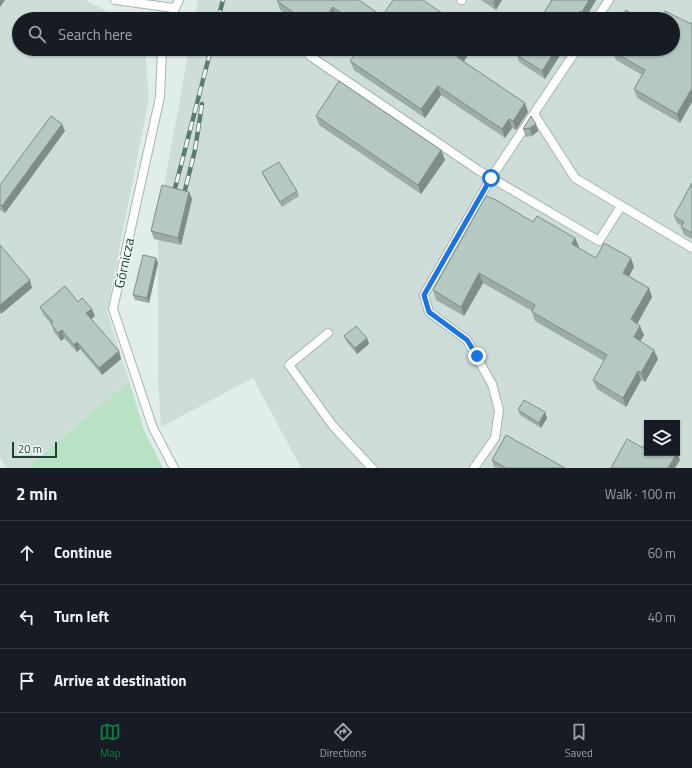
<!DOCTYPE html>
<meta charset="utf-8">
<style>
body{margin:0;font-family:"Titillium Web",sans-serif;background:#242831;color:#f1f3f6}
.controls{position:absolute;right:12px;bottom:12px;display:grid;overflow:hidden;border-radius:0px;box-shadow:0 1px 3px #0004}
.controls button{width:36px;height:36px;display:grid;place-items:center;padding:0;border:0;border-bottom:1px solid #363941;background:#171b24;color:#f1f3f6;font:20px sans-serif}
.scale{position:absolute;left:12px;bottom:10px;width:45px;box-sizing:border-box;padding-left:4px;border:2px solid #1f4039;border-top:0;font-size:11px;line-height:14px;white-space:nowrap;color:#1f4039;-webkit-text-stroke:3px #f2f9f6;paint-order:stroke}
.stop{position:absolute;width:12px;height:12px;margin:-9px;border:3px solid #1a73e8;border-radius:50%;background:#fff}
.stop.end{background:#1a73e8;border-color:#fff;box-shadow:0 1px 4px #0008}
.list{margin:0;padding:0;list-style:none}
h2{display:flex;justify-content:space-between;align-items:center;height:52px;margin:0;padding:0 16px;font-size:17px}
h2 small{font-size:13px;font-weight:400;color:#9ea1a6}
.list li{display:grid;grid-template-columns:26px 1fr auto;gap:12px;align-items:center;box-sizing:border-box;height:64px;padding:0 16px;border-top:1px solid #363941}
.list b{display:block;font-size:15px;white-space:nowrap}
.list em{font-size:13px;font-style:normal;color:#9ea1a6}
.icon{flex:none;width:22px;height:22px;fill:none;stroke:currentColor;stroke-width:2;stroke-linecap:round;stroke-linejoin:round}
.map{position:relative;flex:none;width:692px;height:468px;overflow:hidden}
.search{position:absolute;background:#171b24;box-shadow:0 1px 3px #0004;left:12px;right:12px;top:12px;height:44px;display:flex;align-items:center;gap:10px;box-sizing:border-box;padding:0 14px;border-radius:22px;color:#9ea1a6;font-size:15px}
.sheet{height:244px;background:#171b24}
nav{display:flex;justify-content:space-around;align-items:center;box-sizing:border-box;height:56px;border-top:1px solid #363941;background:#171b24;font-size:11px;color:#9ea1a6}
nav a{display:grid;justify-items:center;gap:2px}
nav .on{color:#0b8043}
.map>svg:first-child{display:block}
.built{fill:#cfddd8;fill-rule:evenodd}
.green{fill:#b8e1c5}
.lines{fill:none;stroke-linecap:round;stroke-linejoin:round}
.service-casing{stroke:#a3b6b1;stroke-width:10}
.service{stroke:#fff;stroke-width:8}
.rail-casing{stroke:#5a7c74;stroke-width:4.5}
.rail{stroke:#f2f9f6;stroke-width:3;stroke-dasharray:9;stroke-linecap:butt}
.wall{fill:#9daca7}
.shaded-wall{fill:#7f8c88}
.building{fill:#b6c8c2;stroke:#7f8c88}
.route{stroke:#1a73e8;stroke-width:5}
.labels{text-anchor:middle;stroke-width:3;stroke-linejoin:round;paint-order:stroke}
.street-label{font-size:14px;fill:#1f4039;stroke:#f2f9f6}
</style>
<div class="map">
<svg width="692" height="468" viewBox="0 0 692 468">
<rect width="100%" height="100%" fill="#e1ede9"/>
<path class="built" d="M0,0H86L114,15L135,19H19V49H145L149,98L107,312L129,381L27,468H7L0,458Z
M198,0H692V468H301L253,378L161,427L158,383V220L189,49H673V19H194ZM647,423H677V453H647Z"/>
<path class="green" d="M129,381L144,430L163,468H27Z"/>
<g class="lines">
<defs>
<path id="service" d="M115,0L174,8
M461,0H462
M170,19L179,0
M596,19L609,0
M162,49L160,97L113,309L153,428L174,468
M310,56L478,170L599,241L621,206
M534,114L575,178L692,248
M328,333L289,365L333,426L372,468
M474,468L495,438L499,410L492,384L467,340L429,312L424,295L491,178L577,49"/>
</defs>
<use href="#service" class="service-casing"/>
<use href="#service" class="service"/>
<defs>
<path id="rail" d="M218,19L223,0
M172,200L211,49
M182,202L195,150L202,104"/>
</defs>
<use href="#rail" class="rail-casing"/>
<use href="#rail" class="rail"/>
</g>
<path class="wall" d="M359,0L382,16L451,19H341L336,16L334,19H293L280,10L277,1Z
M481,0H502L496,10Z
M550,0H596L585,19H540L551,1Z
M472,49L464,61L528,112L516,130L512,128L505,138L441,95L425,118L354,70L350,61Z
M520,49H564L545,79L519,62L517,55Z
M673,49L680,123L637,98L634,89L642,75L616,60L612,51Z
M316,116L441,150L445,160L421,194L319,125Z
M531,116L538,131L532,136L526,137L523,129Z
M65,131L5,213L0,210V185Z
M262,172L297,191L299,196L282,207L264,177Z
M692,183V239L684,235L681,227L682,226L677,223L674,216Z
M189,192L192,199L181,245L154,239L151,231Z
M575,238L579,247L578,248L596,258L634,267L629,276L649,288L652,297L637,324L644,335L640,341L658,359L645,382L641,380L626,407L597,389L593,380L604,361L535,321L532,312V311L483,283L464,316L436,300L433,290Z
M156,258L158,263L149,303L135,300L133,295Z
M78,302L95,316L91,319L121,359L102,375L80,349L77,352L64,338L61,341L54,332L51,324L43,314L40,307Z
M344,336L367,338L369,344L357,354L346,341Z
M518,410L545,412L547,418L541,428L520,415Z
M492,460L565,468H496L494,467Z"/>
<path class="shaded-wall" d="M0,0H5L0,7Z
M495,0H502L496,10L493,2Z
M589,0H596L585,19H584L582,12Z
M333,7L336,16L334,19H324Z
M580,11L583,19H575Z
M463,49H472L461,66L457,57Z
M556,49H564L545,79L542,71Z
M438,86L441,95L425,118L421,109Z
M692,88V102L680,123L677,114Z
M525,103L528,112L516,130L513,121Z
M509,119L512,128L505,138L502,129Z
M62,124L65,131L5,213L2,206Z
M536,124L538,131L532,136L530,128Z
M441,150L445,160L421,194L418,185Z
M189,192L192,199L181,245L178,238Z
M575,238L579,247L575,254L572,244Z
M156,258L158,263L149,303L147,298Z
M631,258L634,267L626,282L623,273Z
M479,273L483,283L464,316L461,307Z
M30,280L32,288L1,314L0,311V305Z
M649,288L652,297L635,328L631,319Z
M92,309L95,316L89,321L86,313Z
M640,326L644,335L637,347L634,337Z
M62,330L64,338L61,341L58,333Z
M367,338L369,344L357,354L355,348Z
M77,342L80,349L77,352L74,345Z
M654,350L658,359L645,382L641,373Z
M119,351L121,359L102,375L99,368Z
M638,371L641,380L626,407L623,398Z
M545,412L547,418L541,428L539,423Z
M677,453L680,460L675,468H668Z"/>
<path class="building" d="M278,0H359L382,16L393,0H423L451,19H350L333,7L324,19H303L277,1Z
M552,0H589L582,12L580,11L575,19H540Z
M626,10L639,19H620Z
M665,11L691,24L692,22V88L677,114L634,89L645,70L612,51L615,49H673V19H660Z
M359,49H463L457,57L525,103L513,121L509,119L502,129L438,86L421,109L350,61Z
M520,49H556L542,71L517,55Z
M339,81L441,150L418,185L316,116Z
M51,116L62,124L2,206L0,205V185Z
M531,116L536,124L530,128L523,129Z
M279,162L297,191L280,202L262,172Z
M692,183V233L681,227L684,222L674,216Z
M162,185L189,192L178,238L151,231Z
M486,196L496,200L533,222L537,216L575,238L572,244L596,258L604,243L631,258L623,273L649,288L631,319L640,326L634,337L654,350L641,373L638,371L623,398L593,380L607,355L532,312L535,305L479,273L461,307L433,290Z
M0,245L30,280L0,305Z
M143,255L156,258L147,298L133,295Z
M65,286L78,302L82,298L92,309L86,313L119,351L99,368L77,342L74,345L62,330L58,333L51,324L53,322L40,307Z
M356,326L367,338L355,348L344,336Z
M524,400L545,412L539,423L518,410Z
M506,435L565,468H506L492,460Z
M627,439L643,448L647,440V453H677L668,468H611Z"/>
<g class="lines">
<path class="route" d="M477,356L467,340L429,312L424,295L491,178"/>
</g>
<g class="labels">
<g class="street-label">
<text transform="translate(124 263) rotate(-78)" y="5">Górnicza</text>
</g>
</g>
</svg>
<div class="controls">
<button><svg class="icon" aria-label="layers" viewBox="0 0 24 24"><path d="M12 4l9 5-9 5-9-5zM3 14l9 5 9-5"/></svg></button>
</div>
<div class="scale">20 m</div>
<div class="stop" style="left:491px;top:178px"></div>
<div class="stop end" style="left:477px;top:356px"></div>
<div class="search"><svg class="icon" aria-label="search" viewBox="0 0 24 24"><circle cx="10" cy="10" r="6"/><path d="M15 15l6 6"/></svg>Search here</div>
</div>
<section class="sheet">
<h2>2 min<small>Walk · 100 m</small></h2>
<ul class="list">
<li><svg class="icon" aria-label="ahead" viewBox="0 0 24 24"><path d="M12 20V5M6 11l6-6 6 6"/></svg><div><b>Continue</b></div><em>60 m</em></li>
<li><svg class="icon" aria-label="left" viewBox="0 0 24 24"><path d="M17 20v-9H6M10 6l-5 5 5 5"/></svg><div><b>Turn left</b></div><em>40 m</em></li>
<li><svg class="icon" aria-label="arrive" viewBox="0 0 24 24"><path d="M6 21V4h12l-3 4 3 4H6"/></svg><div><b>Arrive at destination</b></div></li>
</ul>
</section>
<nav>
<a class="on"><svg class="icon" aria-label="map" viewBox="0 0 24 24"><path d="M3 6l6-2 6 2 6-2v14l-6 2-6-2-6 2zM9 4v14M15 6v14"/></svg>Map</a>
<a><svg class="icon" aria-label="directions" viewBox="0 0 24 24"><path d="M12 3l9 9-9 9-9-9zM9 14v-3h6M13 9l2 2-2 2"/></svg>Directions</a>
<a><svg class="icon" aria-label="saved" viewBox="0 0 24 24"><path d="M7 4h10v16l-5-4-5 4z"/></svg>Saved</a>
</nav>
